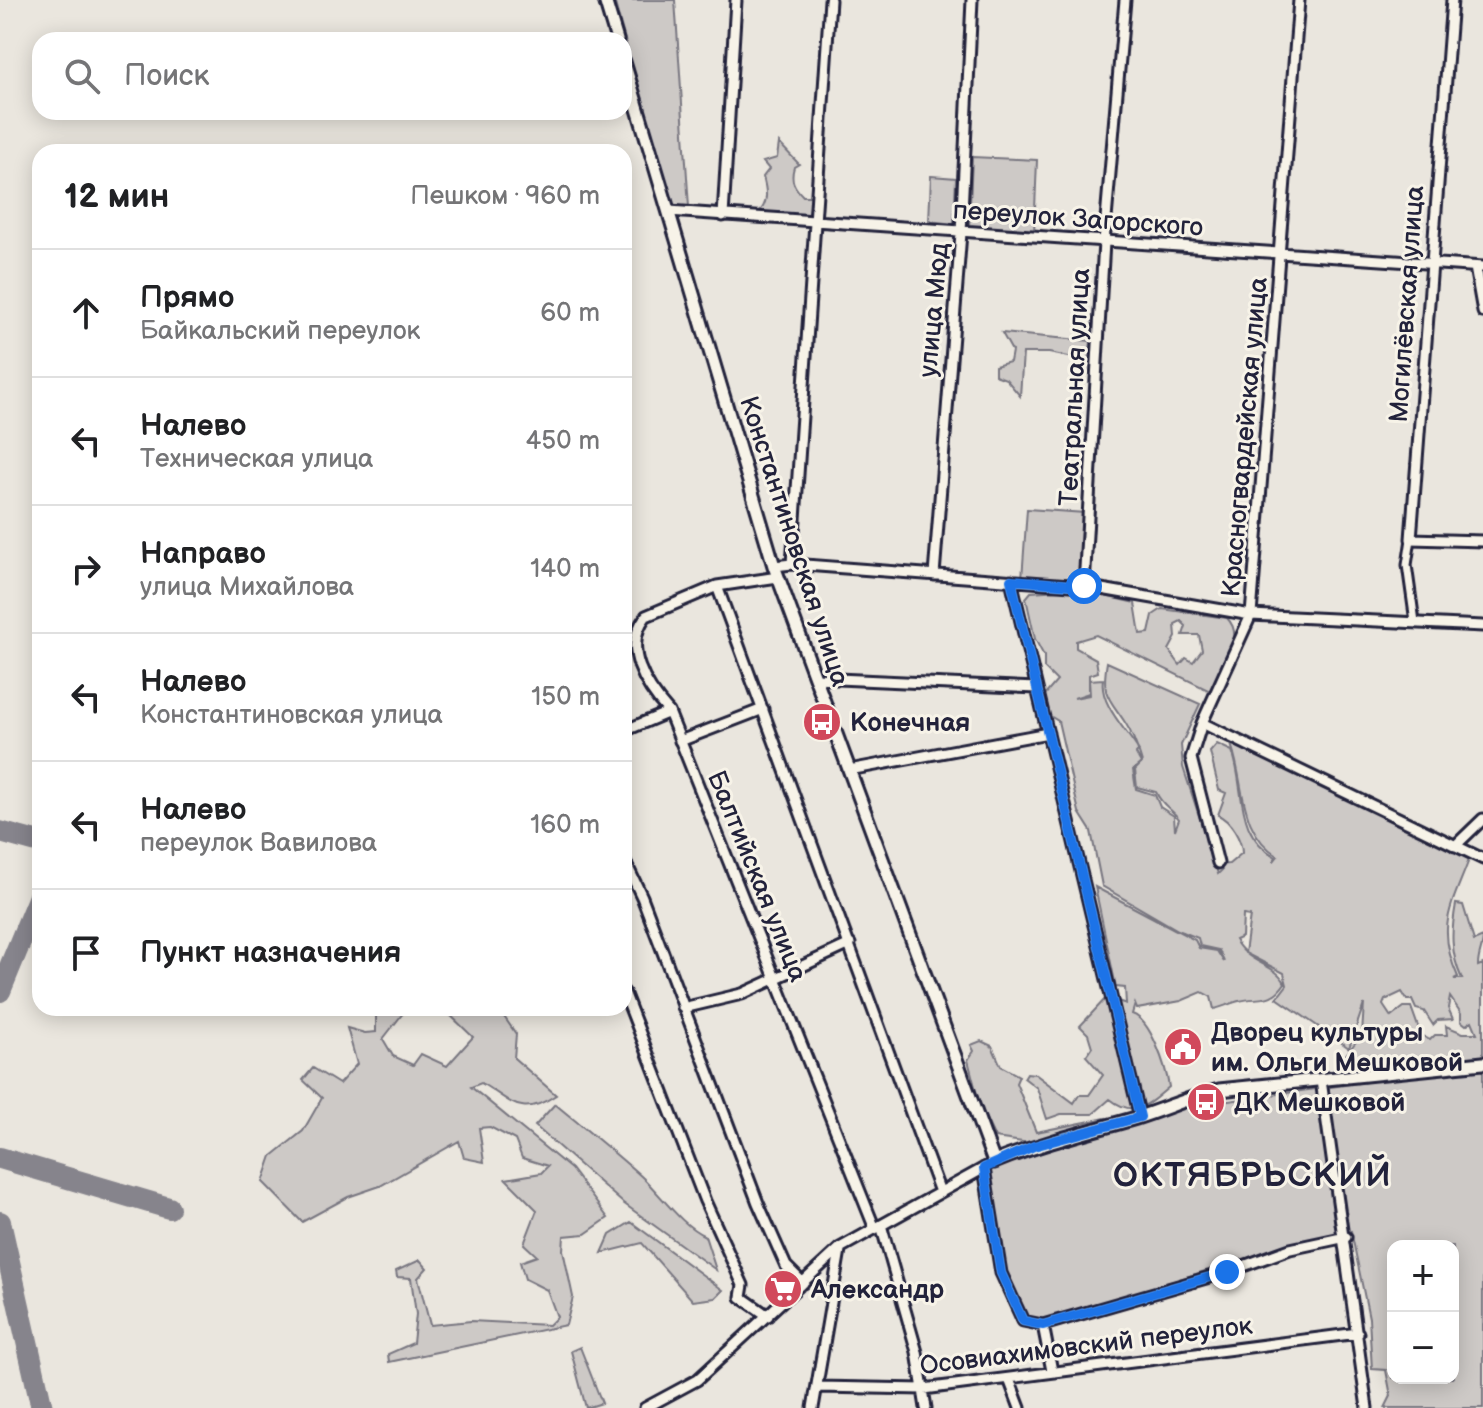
<!DOCTYPE html>
<html lang="ru">
<meta charset="utf-8">
<style>
body{margin:0;font-family:"Balsamiq Sans",sans-serif;background:#f2f2f2;color:#202124}
.controls{position:absolute;right:24px;bottom:24px;display:grid;overflow:hidden;border-radius:16px;box-shadow:0 4px 20px #0003}
.controls button{width:72px;height:72px;display:grid;place-items:center;padding:0;border:0;border-bottom:2px solid #e0e0e0;background:#fff;color:#202124;font:40px sans-serif}
.stop{position:absolute;width:24px;height:24px;margin:-18px;border:6px solid #1a73e8;border-radius:50%;background:#fff}
.stop.end{background:#1a73e8;border-color:#fff;box-shadow:0 2px 8px #0008}
.list{margin:0;padding:0;list-style:none}
h2{display:flex;justify-content:space-between;align-items:center;height:104px;margin:0;padding:0 32px;font-size:34px}
h2 small{font-size:26px;font-weight:400;color:#757577}
.list li{display:grid;grid-template-columns:52px 1fr auto;gap:24px;align-items:center;box-sizing:border-box;height:128px;padding:0 32px;border-top:2px solid #e0e0e0}
.list b{display:block;font-size:30px;white-space:nowrap}
.list p{margin:0;font-size:26px;white-space:nowrap;color:#757577}
.list em{font-size:26px;font-style:normal;color:#757577}
.icon{flex:none;width:44px;height:44px;fill:none;stroke:currentColor;stroke-width:2;stroke-linecap:round;stroke-linejoin:round}
.map{position:relative;flex:none;width:1483px;height:1408px;overflow:hidden}
.search{position:absolute;background:#fff;box-shadow:0 4px 20px #0003;left:32px;top:32px;width:600px;height:88px;display:flex;align-items:center;gap:20px;box-sizing:border-box;padding:0 28px;border-radius:24px;color:#757577;font-size:30px}
.panel{position:absolute;background:#fff;box-shadow:0 4px 20px #0003;left:32px;top:144px;width:600px;height:872px;border-radius:24px}
.map>svg:first-child{display:block}
.green{fill:#cdc9c6;stroke:#787680;stroke-width:2;fill-rule:evenodd}
.lines{fill:none;stroke-linecap:round;stroke-linejoin:round}
.taxiway{stroke:#86848c;stroke-width:22}
.pedestrian-casing{stroke:#22223b;stroke-width:13}
.minor-casing{stroke:#22223b;stroke-width:15}
.tertiary-casing{stroke:#22223b;stroke-width:17}
.pedestrian{stroke:#f7f3e8;stroke-width:7}
.minor{stroke:#f7f3e8;stroke-width:9}
.tertiary{stroke:#f7f3e8;stroke-width:11}
.route{stroke:#1a73e8;stroke-width:10}
.labels{text-anchor:middle;stroke-width:6;stroke-linejoin:round;paint-order:stroke}
.street-label{font-size:26px;fill:#22223b;stroke:#f7f3e8}
.poi-label{font-size:26px;font-weight:bold;fill:#22223b;stroke:#f7f3e8;text-anchor:start}
.district-label{font-size:34px;font-weight:bold;letter-spacing:2px;fill:#22223b;stroke:#f7f3e8}
</style>
<div class="map">
<svg width="1483" height="1408" viewBox="0 0 1483 1408">
<rect width="100%" height="100%" fill="#eae6de"/>
<filter id="ink" filterUnits="userSpaceOnUse"><feTurbulence type="fractalNoise" baseFrequency=".0125" numOctaves="2"/><feDisplacementMap in="SourceGraphic" scale="16" xChannelSelector="R" yChannelSelector="G"/><feConvolveMatrix kernelMatrix="1 2 1 2 8 2 1 2 1" color-interpolation-filters="sRGB"/></filter>
<g filter="url(#ink)">
<path class="green" d="M614,0H675L689,207H671Z
M779,143L799,164L794,167C790,180 794,187 803,196H812L808,218L757,214C769,204 767,191 763,177L769,169L763,162L777,158Z
M972,157L1037,160L1034,234L969,230Z
M931,176L956,178L954,224L929,221Z
M1002,333L1091,341L1089,361L1049,353H1023L1020,396L1006,379L995,375V366L1010,362L1012,351Z
M1027,509L1085,513L1079,579H1022Z
M1075,589L1135,603L1140,634L1149,633L1153,615L1162,609L1227,618C1247,638 1221,669 1210,691L1096,635L1076,641V648L1096,659L1098,672L1089,675V693L1074,698L1090,695L1089,680L1103,679C1099,704 1126,729 1139,751L1136,754L1141,763L1133,770L1136,789L1155,795L1160,807L1174,816L1175,830L1179,819C1171,808 1162,806 1156,792L1137,787L1135,770L1142,763C1138,750 1135,738 1126,724C1109,697 1101,697 1107,662L1200,704L1181,745L1183,767L1218,874L1222,870L1220,865L1229,864L1242,853C1242,840 1230,820 1218,815L1226,793L1219,790L1210,752L1217,744L1232,751C1246,788 1233,833 1276,857L1273,862L1278,856C1236,830 1246,779 1229,739L1470,857C1452,906 1435,926 1458,977L1454,979H1462C1450,953 1451,931 1456,904L1463,905L1474,941L1483,937C1483,948 1478,954 1478,966L1483,964V1062L1339,1074L1335,1071L1337,1066L1362,1034L1364,1004L1349,1048L1277,998L1287,985L1284,973L1245,953L1250,916L1243,915L1242,937L1235,940C1249,965 1275,963 1285,983C1271,1004 1260,996 1239,1001C1231,1003 1223,1007 1214,1009L1211,997L1202,992L1181,1001L1137,1009L1135,1004L1132,1014C1151,1020 1166,1067 1169,1087C1147,1106 1134,1118 1110,1099L1093,1114H1061L1047,1119L1037,1088L1024,1078L1027,1073L1035,1074L1074,1103L1079,1095H1089L1103,1075L1086,1056L1092,1047L1088,1034L1080,1026L1107,997L1126,1004L1125,988L1116,987L1095,887L1195,940L1199,948L1217,951L1224,962L1219,950L1200,946L1198,938L1178,930L1102,886L1091,831L1079,812L1058,721L1050,716L1044,696L1057,681L1044,668V656L1035,639L1026,598L1031,592ZM1181,621L1186,626L1183,635H1199L1202,650L1193,662L1186,658L1180,665L1169,650L1176,637L1175,624ZM1402,992L1407,1000H1412L1416,1009L1424,1011L1433,1025L1438,1020L1453,1019L1448,1008L1450,997L1461,1013V1021L1466,1025L1472,1021L1477,1033H1463L1446,1026L1447,1035H1435L1430,1040L1421,1035L1411,1007H1404L1391,1017L1383,1005L1385,1000Z
M381,1008H407L383,1039L393,1056L413,1065L421,1054L447,1066L473,1037L446,1011L498,1008L516,1034L514,1058L556,1095C520,1119 512,1101 481,1083L471,1087L571,1169L608,1218L585,1234L564,1236L563,1250L573,1297L566,1325L389,1362L388,1354L413,1343L416,1314L411,1278L397,1277L396,1271L420,1260L427,1268L418,1278L430,1325L471,1321L549,1325L557,1317L547,1290L525,1279L520,1262L537,1256L524,1244L537,1210L506,1179L541,1173L548,1166L522,1158L515,1140L490,1127L479,1128L484,1162L464,1158L459,1141L380,1186L348,1197L302,1222L263,1182L272,1156L303,1131L322,1098L303,1080L313,1068L339,1084L357,1064L347,1028L365,1033L376,1032V1012Z
M981,1041L992,1046L1001,1066L1019,1076L1016,1083L1036,1132L1106,1118L1107,1121L1030,1143L995,1138L980,1106L968,1060L974,1051L971,1045Z
M1483,1066V1408H1385L1391,1396L1386,1370L1372,1369L1369,1318L1351,1231C1246,1254 1145,1293 1041,1320L1027,1317L1005,1271L989,1171C1052,1144 1121,1133 1185,1107ZM1393,1246H1453V1378H1393Z
M555,1104C584,1128 614,1152 642,1177C662,1196 681,1225 705,1236L716,1270L623,1203L535,1126Z
M631,1222L723,1290L715,1298L693,1301L642,1243L602,1253L610,1235Z
M580,1347L602,1403L586,1408L571,1351Z"/>
<g class="lines">
<path class="taxiway" d="M0,832L40,843
M0,991L40,894
M0,1158L169,1208
M0,1222L42,1408"/>
<defs>
<path id="pedestrian" d="M1411,539L1407,565L1415,622"/>
<path id="minor" d="M1452,0L1411,539L1483,541
M669,211L1483,267
M723,216L736,0
M1475,267L1483,312
M792,564L830,0
M774,566L792,564L1084,586L1251,615L1483,626
M934,575L961,233L972,0
M778,577L717,586L646,616C621,648 646,687 669,712L875,1229
M1011,580L1140,1117
M717,586L940,1192
M1084,586L1104,242L1125,0
M815,678L1037,688
M1202,723L1483,859
M624,731L669,712
M680,741L763,709
M849,770L1048,733
M1455,846L1483,819
M624,859L642,897L758,1203L786,1266L803,1283
M1218,863L1191,758L1202,723L1251,615L1299,0
M624,992L705,1201L743,1285L741,1297L768,1316
M683,1008L742,994L850,944
M1321,1080L1367,1408
M984,1168L1001,1273L1023,1321L1043,1325L1227,1272L1290,1249L1346,1237
M881,1225L917,1352L926,1408
M1043,1325L1052,1371
M1009,1379L1020,1408
M818,1387L924,1389L1358,1333
M645,1408L697,1380L840,1248L986,1167
M813,1408L840,1250"/>
<path id="tertiary" d="M605,0L617,40
M624,62L774,566L994,1162C1041,1143 1088,1132 1136,1118C1165,1109 1190,1097 1219,1090L1483,1063"/>
</defs>
<use href="#pedestrian" class="pedestrian-casing"/>
<use href="#minor" class="minor-casing"/>
<use href="#tertiary" class="tertiary-casing"/>
<use href="#pedestrian" class="pedestrian"/>
<use href="#minor" class="minor"/>
<use href="#tertiary" class="tertiary"/>
</g>
</g>
<g class="lines" filter="url(#ink)">
<path class="route" d="M1084,586L1011,580L1140,1117L1034,1146L984,1168L1001,1273L1023,1321L1043,1325L1227,1272"/>
</g>
<defs>
<symbol id="bus-disc" viewBox="-11 -11 22 22"><circle r="9.5" fill="#d1495b" stroke="#f7f3e8"/><path d="M-5-6H5V4H4V6H2V4H-2V6H-4V4H-5ZM-3.5-4V0h7V-4ZM-3.5 1.2v1.5H-2V1.2ZM2 1.2v1.5H3.5V1.2Z" fill="#fff"/></symbol>
<symbol id="civic-disc" viewBox="-11 -11 22 22"><circle r="9.5" fill="#d1495b" stroke="#f7f3e8"/><path d="M-.6-6.5H3V-4.5H.6V-3L4-1V1h2V6H-6V1h2V-1L-.6-3ZM-1.2 2.5V6h2.4V2.5Z" fill="#fff"/></symbol>
<symbol id="supermarket-disc" viewBox="-11 -11 22 22"><circle r="9.5" fill="#d1495b" stroke="#f7f3e8"/><path d="M-6-5.5h2.5l.6 2H6L4.5 2H-2.5L-4.4-4H-6ZM-1.5 3.2a1.3 1.3 0 1 0 .1 0ZM3 3.2a1.3 1.3 0 1 0 .1 0Z" fill="#fff"/></symbol>
</defs>
<g fill-rule="evenodd">
<use href="#bus-disc" x="800" y="700" width="44" height="44"/>
<use href="#civic-disc" x="1161" y="1025" width="44" height="44"/>
<use href="#bus-disc" x="1184" y="1080" width="44" height="44"/>
<use href="#supermarket-disc" x="761" y="1267" width="44" height="44"/>
</g>
<g class="labels">
<g class="street-label">
<text transform="translate(1078 218) rotate(4)" y="9">переулок Загорского</text>
<text transform="translate(1406 304) rotate(-86)" y="9">Могилёвская улица</text>
<text transform="translate(933 310) rotate(-85)" y="9">улица Мюд</text>
<text transform="translate(1074 387) rotate(-87)" y="9">Театральная улица</text>
<text transform="translate(1244 437) rotate(-85)" y="9">Красногвардейская улица</text>
<text transform="translate(795 541) rotate(72)" y="9">Константиновская улица</text>
<text transform="translate(758 876) rotate(68)" y="9">Балтийская улица</text>
<text transform="translate(1086 1345) rotate(-7)" y="9">Осовиахимовский переулок</text>
</g>
<g class="poi-label">
<text x="850" y="731">Конечная</text>
<text x="1211" y="1041">Дворец культуры<tspan x="1211" dy="30">им. Ольги Мешковой</tspan></text>
<text x="1234" y="1111">ДК Мешковой</text>
<text x="811" y="1298">Александр</text>
</g>
<g class="district-label">
<text x="1253" y="1186">ОКТЯБРЬСКИЙ</text>
</g>
</g>
</svg>
<div class="controls">
<button>+</button>
<button>−</button>
</div>
<div class="stop" style="left:1084px;top:586px"></div>
<div class="stop end" style="left:1227px;top:1272px"></div>
<div class="search"><svg class="icon" aria-label="search" viewBox="0 0 24 24"><circle cx="10" cy="10" r="6"/><path d="M15 15l6 6"/></svg>Поиск</div>
<section class="panel">
<h2>12 мин<small>Пешком · 960 m</small></h2>
<ul class="list">
<li><svg class="icon" aria-label="ahead" viewBox="0 0 24 24"><path d="M12 20V5M6 11l6-6 6 6"/></svg><div><b>Прямо</b><p>Байкальский переулок</p></div><em>60 m</em></li>
<li><svg class="icon" aria-label="left" viewBox="0 0 24 24"><path d="M17 20v-9H6M10 6l-5 5 5 5"/></svg><div><b>Налево</b><p>Техническая улица</p></div><em>450 m</em></li>
<li><svg class="icon" aria-label="right" viewBox="0 0 24 24"><path d="M7 20v-9h11M14 6l5 5-5 5"/></svg><div><b>Направо</b><p>улица Михайлова</p></div><em>140 m</em></li>
<li><svg class="icon" aria-label="left" viewBox="0 0 24 24"><path d="M17 20v-9H6M10 6l-5 5 5 5"/></svg><div><b>Налево</b><p>Константиновская улица</p></div><em>150 m</em></li>
<li><svg class="icon" aria-label="left" viewBox="0 0 24 24"><path d="M17 20v-9H6M10 6l-5 5 5 5"/></svg><div><b>Налево</b><p>переулок Вавилова</p></div><em>160 m</em></li>
<li><svg class="icon" aria-label="arrive" viewBox="0 0 24 24"><path d="M6 21V4h12l-3 4 3 4H6"/></svg><div><b>Пункт назначения</b></div></li>
</ul>
</section>
</div>
